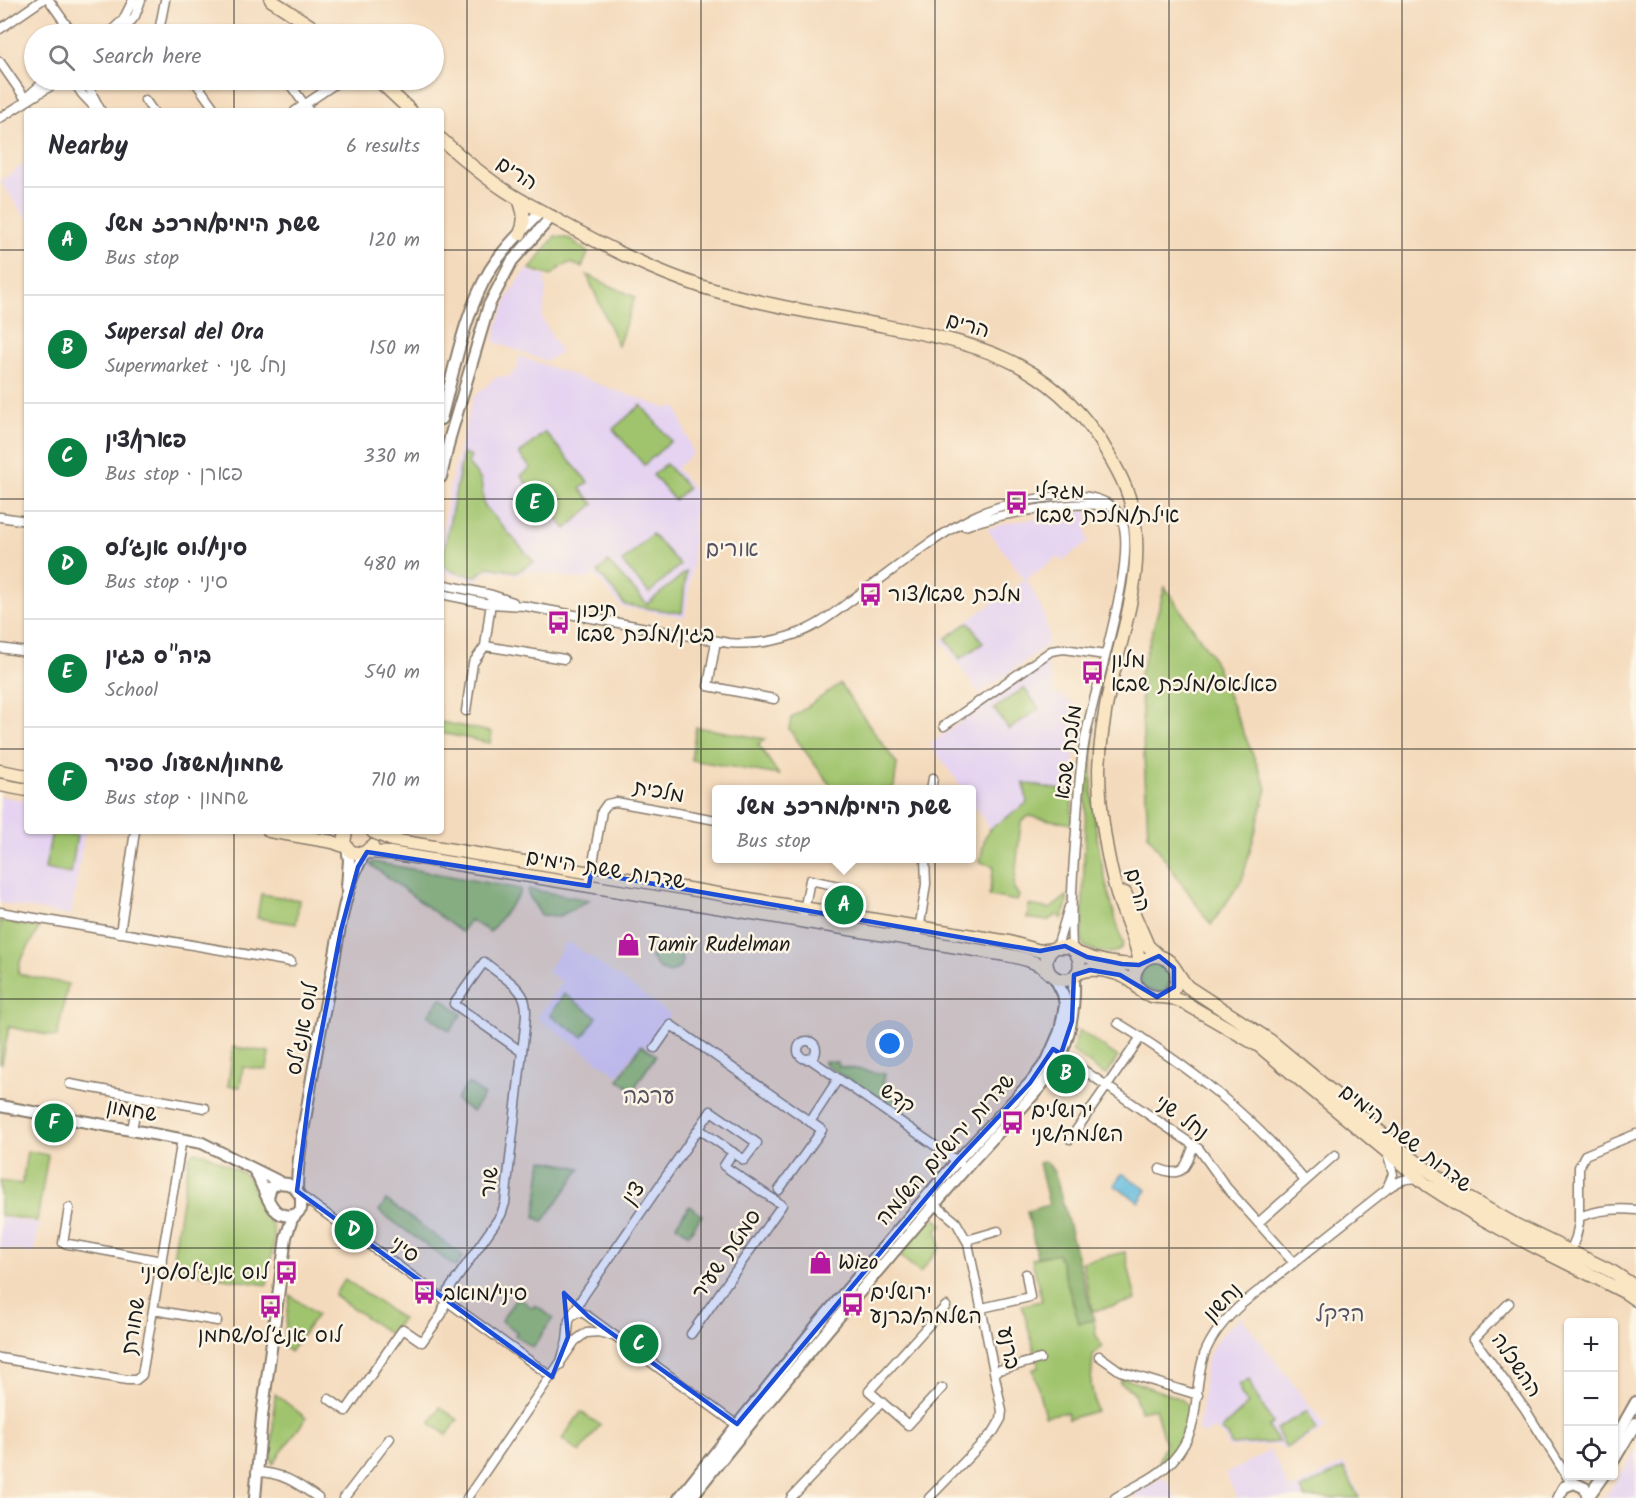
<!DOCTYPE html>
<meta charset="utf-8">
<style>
body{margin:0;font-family:Kalam,"Playpen Sans Hebrew",sans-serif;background:#f7f7f7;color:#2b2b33}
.controls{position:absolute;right:18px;bottom:18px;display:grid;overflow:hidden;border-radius:6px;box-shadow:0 2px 4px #0004}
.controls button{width:54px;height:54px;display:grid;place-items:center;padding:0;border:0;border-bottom:2px solid #e1e1e2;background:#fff;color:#2b2b33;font:30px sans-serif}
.you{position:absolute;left:890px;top:1044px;width:21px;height:21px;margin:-15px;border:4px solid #fff;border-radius:50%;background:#1a73e8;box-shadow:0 0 0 9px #1a73e833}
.badge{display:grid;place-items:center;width:39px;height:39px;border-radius:50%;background:#0b8043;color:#fff;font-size:20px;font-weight:700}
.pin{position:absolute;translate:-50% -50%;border:3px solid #fff;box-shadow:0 2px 6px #0006}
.popup{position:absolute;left:712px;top:785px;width:264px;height:78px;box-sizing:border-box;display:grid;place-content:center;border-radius:6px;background:#fff;filter:drop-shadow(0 2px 4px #0005);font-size:20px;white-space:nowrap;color:#7c7c81}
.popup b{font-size:22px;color:#2b2b33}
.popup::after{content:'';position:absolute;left:50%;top:100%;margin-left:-12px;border:12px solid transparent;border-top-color:#fff}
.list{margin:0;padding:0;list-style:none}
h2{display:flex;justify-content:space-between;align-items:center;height:78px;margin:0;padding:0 24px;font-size:26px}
h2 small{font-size:20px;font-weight:400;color:#7c7c81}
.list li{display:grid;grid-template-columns:39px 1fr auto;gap:18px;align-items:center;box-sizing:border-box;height:108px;padding:0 24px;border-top:2px solid #e1e1e2}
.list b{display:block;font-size:22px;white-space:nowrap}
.list p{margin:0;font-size:20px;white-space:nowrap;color:#7c7c81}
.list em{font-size:20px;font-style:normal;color:#7c7c81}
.icon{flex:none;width:33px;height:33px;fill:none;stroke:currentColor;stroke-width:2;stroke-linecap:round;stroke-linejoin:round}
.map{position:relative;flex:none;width:1636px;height:1498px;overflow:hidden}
.search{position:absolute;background:#fff;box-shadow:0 2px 4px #0004;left:24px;top:24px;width:420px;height:66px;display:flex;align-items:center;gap:15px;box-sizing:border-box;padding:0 21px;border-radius:33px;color:#7c7c81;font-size:22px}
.panel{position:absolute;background:#fff;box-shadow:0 2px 4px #0004;left:24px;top:108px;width:420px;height:726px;border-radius:6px}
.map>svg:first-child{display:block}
.built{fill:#e5d3f1}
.green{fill:#a0c46d;stroke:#5e7044;stroke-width:1.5}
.forest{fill:#80aa60;stroke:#4e633e;stroke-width:1.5}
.water{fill:#61bade;stroke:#3e6b7d;stroke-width:1.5}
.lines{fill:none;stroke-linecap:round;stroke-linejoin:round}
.minor-casing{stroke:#887b6c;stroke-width:11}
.tertiary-casing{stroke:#887b6c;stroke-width:14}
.secondary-casing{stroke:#887b6c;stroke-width:15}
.minor{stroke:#fff;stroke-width:8}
.tertiary{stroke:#fff;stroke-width:10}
.secondary{stroke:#fbe6c4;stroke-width:12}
.marked{fill:#1d4ed8;fill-opacity:0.2;stroke:#1d4ed8;stroke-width:4.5;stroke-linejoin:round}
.grid{fill:none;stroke:#1c1c1c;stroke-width:1.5;stroke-opacity:0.55}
.labels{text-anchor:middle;stroke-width:5;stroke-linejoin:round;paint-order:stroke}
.street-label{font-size:21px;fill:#1c1c1c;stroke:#fcf5e5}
.poi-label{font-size:21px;fill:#1c1c1c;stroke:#fcf5e5;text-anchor:start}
.neighbourhood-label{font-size:22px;fill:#565162;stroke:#fcf5e5}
</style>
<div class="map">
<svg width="1636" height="1498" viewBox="0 0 1636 1498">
<rect width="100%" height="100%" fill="#fcf5e5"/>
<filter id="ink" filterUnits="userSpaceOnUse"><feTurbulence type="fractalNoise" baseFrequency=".0167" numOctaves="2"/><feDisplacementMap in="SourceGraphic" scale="12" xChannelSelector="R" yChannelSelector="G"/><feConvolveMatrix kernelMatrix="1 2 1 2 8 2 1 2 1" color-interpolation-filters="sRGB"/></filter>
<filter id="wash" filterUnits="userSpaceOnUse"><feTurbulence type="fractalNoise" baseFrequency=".008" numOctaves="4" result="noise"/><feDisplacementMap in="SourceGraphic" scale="24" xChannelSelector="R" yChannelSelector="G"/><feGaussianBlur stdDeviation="1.35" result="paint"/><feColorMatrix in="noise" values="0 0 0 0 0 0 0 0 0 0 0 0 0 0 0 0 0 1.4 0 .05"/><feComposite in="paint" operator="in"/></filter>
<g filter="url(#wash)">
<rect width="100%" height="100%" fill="#f4dabc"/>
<path class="built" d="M27,162V219L0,181Z
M526,269L546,277L543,284L547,285L542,318L561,353L546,361L494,342L497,326L508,297Z
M519,356L666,408L677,407L693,454L676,468L695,491L692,570L685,617L622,607L594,575L587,580L528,571L518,575L492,570L487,571L481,576L479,581L449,575L441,569V545L449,490L473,398L496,377H508L517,369Z
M1084,511L1089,513L1086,531L1088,542L1062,561L1058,557L1025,580L1031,587L1045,617L1048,633V641L1045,647L979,694L941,640L1025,580L987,529L1006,523Z
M1046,660L1055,697L1059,694L1080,708L1074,754L1072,792L1025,783L1027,803L990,829L972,802V790L963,789L930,744Z
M0,796L27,801V831H85L71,916L0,903Z
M568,941L670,1014L647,1047L641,1043L618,1075L537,1018L562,982L547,971Z
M0,1217L39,1224L34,1253L0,1248Z
M1241,1316L1327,1428L1285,1450L1276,1445L1228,1448L1225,1437L1214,1429L1205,1434L1197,1430L1201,1414L1205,1368L1211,1350L1220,1335Z
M1636,1449V1498H1604L1626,1466Z
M1271,1450L1290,1490L1344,1463L1361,1498H1237L1226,1474Z
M1165,1477L1176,1498H1135L1134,1493Z"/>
<path class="green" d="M555,236L571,239L588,253L582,267L570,263L561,267L551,276L530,269Z
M587,275L635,297L618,346Z
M641,405L671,441L644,465L613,429Z
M545,432L588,482L580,489L594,504L566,529L521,476L531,468L519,454Z
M463,453L471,456L468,464L481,480L484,505L534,562L517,572L489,567L476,576C464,574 448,574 442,562Z
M666,464L688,488L674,500L653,475Z
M652,534L680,565L649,593L622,562Z
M608,562L647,604L686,572L682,613L625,605L598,572Z
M1165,587L1212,656L1267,789L1242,880L1211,925L1148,835L1140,674Z
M969,622L983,643L960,659L946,638Z
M840,684L897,764L894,787L890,789H833L789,729L791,718Z
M1024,688L1039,708L1009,730L994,709Z
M441,722L492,732L490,743L441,733Z
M1094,723C1093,743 1091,763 1092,783C1094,838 1106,891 1123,943L1121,949C1113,956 1094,952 1084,946L1082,939L1087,759Z
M696,727L765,739L758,744L779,775L691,760Z
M1024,783L1072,792V824L1029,816L1021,822L1014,888L1019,896L1017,901L989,896L994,866L980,862L985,837L990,829L1027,803Z
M52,831L77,835L71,874L45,869Z
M373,862L521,889L520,893L490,932L470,920L461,932L370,864Z
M528,889L589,900L560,916L541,915L528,894Z
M261,894L299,900L296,924L257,918Z
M1067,896V904L1062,919L1057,915L1047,921L1027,918L1029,905L1050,909Z
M0,921L39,928L20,962L18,974L68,984L57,1037L9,1027L2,1063H0Z
M666,943L677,947L683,961L679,968L670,973L659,969L651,958L653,950Z
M1158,959L1174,976L1164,993L1141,988L1140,968Z
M564,994L597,1017L583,1037L550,1015Z
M441,998L462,1014L450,1031L428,1015Z
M1079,1030L1118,1057L1107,1074H1103L1072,1051Z
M641,1045L656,1055L633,1090L618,1080Z
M233,1047L269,1052L267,1070L243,1067L240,1087L228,1086Z
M824,1061L838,1062V1066L885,1074L883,1084L900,1108L905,1109L908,1121L824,1063Z
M468,1083L484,1095L472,1112L456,1100Z
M27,1151L48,1155L37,1221L0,1215V1181L22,1184Z
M195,1152L204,1153L243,1173L251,1181L257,1199L273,1227L274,1242L267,1285L171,1270L189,1157Z
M542,1160L581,1168L543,1222L535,1217Z
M386,1200L463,1256L456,1267L379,1211Z
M689,1206L702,1215L689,1234L676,1225Z
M932,1219H936L943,1225L937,1229L940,1247L920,1273L898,1254L925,1222Z
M1125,1252L1136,1300L1093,1311L1082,1262Z
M1058,1253L1079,1323L1094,1320L1096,1335L1102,1346L1093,1356L1091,1383L1096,1411L1068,1419L1067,1412L1045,1416L1033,1369L1039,1368L1022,1305L1042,1301L1032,1259Z
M345,1279L402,1319L391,1335L334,1295Z
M290,1295L317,1315L290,1352L283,1346Z
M517,1297L533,1308L535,1305L553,1318L533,1348L515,1335L517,1332L501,1321Z
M1123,1378L1181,1399L1189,1407C1192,1430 1177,1449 1161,1464L1159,1460L1165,1444L1155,1408L1140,1411L1133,1391L1120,1383Z
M1249,1379L1254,1392L1273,1423L1268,1427L1279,1442L1231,1445L1228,1435L1221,1430L1248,1404L1241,1394L1239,1385Z
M275,1394L306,1418L273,1464L271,1460Z
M440,1407L458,1420L447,1435L430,1423Z
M1307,1411L1317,1430L1286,1448L1276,1429Z
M581,1412L600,1425L580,1453L562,1439Z
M1344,1468L1359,1498H1305L1301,1489Z"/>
<path class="forest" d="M1046,1161L1055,1173L1094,1320L1079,1323L1058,1253L1037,1257L1027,1211L1049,1205L1039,1163Z"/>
<path class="water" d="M1122,1173L1147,1190L1139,1202L1114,1185Z"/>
</g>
<g filter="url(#ink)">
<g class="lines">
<defs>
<path id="minor" d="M49,0L73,34
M0,29L42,0
M108,34L123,20L133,0
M121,34L135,16L141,0
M163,34L160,26L165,0
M0,62L27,101
M73,80L82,94L98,111
M85,80L101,111
M194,80L216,111
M287,80L309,111
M29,95L46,80
M145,100L153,111
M295,111L341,80
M0,118L60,80
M0,517L27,521
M965,526C994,515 1073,500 1103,506
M441,584L492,595L513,602
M441,594L490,604L525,606L729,643C752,645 774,642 796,634C819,626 838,610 857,596C895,569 932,538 973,517C1001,503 1035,498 1066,496C1084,494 1113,499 1121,518C1140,558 1091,696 1084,745C1079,773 1078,802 1076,831C1073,870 1070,909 1072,948
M716,641L708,686L774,699
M485,646L564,659
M0,648L27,652
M466,711L473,663L485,646L492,595
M944,726L1051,651L1064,649L1105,655
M931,790L933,778
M589,886L602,811L607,804L616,802L716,820
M0,912L291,962
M802,921L810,880L848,888
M919,931L926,884L925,858
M120,933L135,831
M1057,947L1069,907
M484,962C532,998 529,992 522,1052L454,1004Z
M1118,1023C1191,1068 1252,1115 1305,1181
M798 1050a9 9 0 1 1 18 0a9 9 0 1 1-18 0Z
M655,1048L671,1025L822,1130L779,1190
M1057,1052L1199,1149L1227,1188L1294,1263
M810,1059L960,1163
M70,1084L205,1108
M810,1122L838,1079
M132,1130L138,1096
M1070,1139L1141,1037
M1160,1169C1185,1179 1186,1165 1194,1145
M1387,1188L1393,1174L1387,1153
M300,1195L552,1377
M926,1197L956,1222L968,1243L1002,1411L1001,1419L994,1431L929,1498
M69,1208L63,1243L162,1261
M1579,1217C1597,1210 1617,1208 1636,1210
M1258,1223L1335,1155
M967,1240L998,1231
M1570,1252L1576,1237L1579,1223V1167L1585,1155L1636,1134
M1509,1303L1474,1339L1525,1409L1571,1483
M982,1308L1030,1297L1026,1274
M154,1310L217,1321
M571,1316L579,1312L585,1314L741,1428
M587,1333L598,1332L610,1335
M691,1334L782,1205L724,1166L733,1152
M1099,1356L1120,1371L1198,1395
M0,1358L127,1380H136L142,1375L182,1139
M560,1365L567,1341L569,1320L584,1295L711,1111L757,1143L744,1160L699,1129
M995,1371L1040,1359
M942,1388L908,1425L869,1391L946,1306
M329,1399L346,1411L403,1329L422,1342L442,1314L448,1291L501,1215L505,1203L522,1052
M256,1472C282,1472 298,1484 318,1498
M344,1498L390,1438
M467,1498L575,1341L583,1335
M791,1498L882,1402
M1115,1498C1134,1486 1157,1478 1173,1460C1204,1425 1191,1395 1204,1355C1212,1334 1226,1318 1243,1303L1387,1189C1398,1181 1406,1177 1420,1179"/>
<path id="tertiary" d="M441,419C454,371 464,313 490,270C504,248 523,230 541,211
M441,477L450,437L489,305L512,261L552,216
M347,848L349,860L347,887
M0,1106L202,1143L280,1182
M254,1170C265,1185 269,1224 296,1214
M297,1191C297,1163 302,1136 307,1108C314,1064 322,1021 331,977C339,937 343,888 365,853
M1614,1441L1636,1402
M1614,1460L1636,1423
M1588,1497L1603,1476
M255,1498L262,1416L286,1237L292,1219L301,1209V1197L295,1188L288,1184L279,1183L271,1187L268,1198
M679,1498L817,1325L957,1161L1030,1083L1047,1061L1060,1031L1065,1005L1063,994L1055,978
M691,1498C773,1393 859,1292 946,1191C966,1167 988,1143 1010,1120C1025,1104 1042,1087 1054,1068C1071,1040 1075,1009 1074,977
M1558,1498L1564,1487L1574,1483L1585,1488L1588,1498"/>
<path id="secondary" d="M271,0L323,34
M378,80L411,111
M441,139C462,158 483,176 506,191C523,202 540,210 557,220C604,246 651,270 703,287C762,305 824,314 885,326C974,343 1046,359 1100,440C1112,460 1125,481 1131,504C1147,566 1124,626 1110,687C1104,714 1100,742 1099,770C1099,809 1107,859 1118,897C1125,919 1137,941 1140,964
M519,199C524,212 526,221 520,234
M0,771L27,776
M0,785L27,790
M269,831L333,842L346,847
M346,831L344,843L351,852L363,854L372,846
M373,832L392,840L1009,942L1040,951L1053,949
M367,852L390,853L1006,955C1017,957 1029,959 1039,965C1048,969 1052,980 1063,980C1084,981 1084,955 1069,947H1056C1046,953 1044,962 1049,972
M1125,893L1148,946L1159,956
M1077,953C1096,961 1119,965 1139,965
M1176,972C1182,1016 1115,994 1140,964C1145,958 1153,955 1161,957C1175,961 1178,978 1188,987L1271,1041L1413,1159L1457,1192L1518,1226L1613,1272L1636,1287
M1076,974C1093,965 1124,972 1137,986
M1161,997L1172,998L1183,1002L1259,1046L1427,1185C1490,1227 1559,1258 1626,1293L1636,1300"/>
</defs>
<use href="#minor" class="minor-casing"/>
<use href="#tertiary" class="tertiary-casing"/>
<use href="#secondary" class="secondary-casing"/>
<use href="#minor" class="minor"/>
<use href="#tertiary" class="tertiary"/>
<use href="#secondary" class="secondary"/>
</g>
</g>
<path class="marked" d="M367,852L589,886L591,873L1040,951L1065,946L1087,957L1122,964L1139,965L1159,956L1174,968V987L1157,997L1120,975L1090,970L1074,975L1072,1021L1061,1054L1053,1049L1030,1083L957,1161L737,1424L589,1317L564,1293L568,1337L552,1377L297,1191L309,1097L341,930L358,867Z"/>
<path class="grid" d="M234,0V34M467,0V1498M701,0V1498M935,0V1498M1169,0V1498M1402,0V1498M234,80V111M0,250H27M441,250H1636M0,499H27M441,499H1636M0,749H27M441,749H1636M234,831V1498M0,999H1636M0,1248H1636"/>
<defs>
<symbol id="bus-bare" viewBox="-9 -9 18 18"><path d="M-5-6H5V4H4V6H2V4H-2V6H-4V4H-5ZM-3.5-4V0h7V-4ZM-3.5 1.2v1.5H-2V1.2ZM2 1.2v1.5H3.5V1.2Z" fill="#b5179e" stroke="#fcf5e5" stroke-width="2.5" paint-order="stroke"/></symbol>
<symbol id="shop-bare" viewBox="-9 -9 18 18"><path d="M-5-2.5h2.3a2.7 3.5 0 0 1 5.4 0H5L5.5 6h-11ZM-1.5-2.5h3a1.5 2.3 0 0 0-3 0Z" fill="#b5179e" stroke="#fcf5e5" stroke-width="2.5" paint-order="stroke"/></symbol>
</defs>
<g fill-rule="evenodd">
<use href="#bus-bare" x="1000" y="486" width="33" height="33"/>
<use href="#bus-bare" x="854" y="578" width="33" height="33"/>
<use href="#bus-bare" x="542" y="606" width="33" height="33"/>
<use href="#bus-bare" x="1076" y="656" width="33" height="33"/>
<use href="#shop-bare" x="612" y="928" width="33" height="33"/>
<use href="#bus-bare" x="996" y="1106" width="33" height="33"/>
<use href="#shop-bare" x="804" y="1246" width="33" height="33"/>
<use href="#bus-bare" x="270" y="1256" width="33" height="33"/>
<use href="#bus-bare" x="408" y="1276" width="33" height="33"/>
<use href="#bus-bare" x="836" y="1288" width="33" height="33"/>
<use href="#bus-bare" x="254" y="1290" width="33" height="33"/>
</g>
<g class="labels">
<g class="street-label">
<text transform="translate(517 173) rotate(33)" y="7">הרים</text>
<text transform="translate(968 325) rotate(16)" y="7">הרים</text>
<text transform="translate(1068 752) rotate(-82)" y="7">מלכת שבא</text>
<text transform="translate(659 791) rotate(10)" y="7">מלכית</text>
<text transform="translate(606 869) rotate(9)" y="7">שדרות ששת הימים</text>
<text transform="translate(1138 890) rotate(74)" y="7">הרים</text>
<text transform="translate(302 1029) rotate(-79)" y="7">לוס אנג'לס</text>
<text transform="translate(898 1098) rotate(35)" y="7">קדש</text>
<text transform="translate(132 1110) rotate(10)" y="7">שחמון</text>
<text transform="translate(1182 1117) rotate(36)" y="7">נחל שני</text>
<text transform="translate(1406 1138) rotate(38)" y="7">שדרות ששת הימים</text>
<text transform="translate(945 1149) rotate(-48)" y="7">שדרות ירושלים השלמה</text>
<text transform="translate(489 1182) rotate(-83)" y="7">שור</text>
<text transform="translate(633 1193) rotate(-55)" y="7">צין</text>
<text transform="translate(405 1249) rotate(35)" y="7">סיני</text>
<text transform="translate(726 1254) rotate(-55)" y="7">סמטת שעיר</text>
<text transform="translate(1222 1302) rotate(-46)" y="7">נחשון</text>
<text transform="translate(133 1326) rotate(-81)" y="7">שחורת</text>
<text transform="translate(1009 1348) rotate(78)" y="7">ברנע</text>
<text transform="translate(1517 1365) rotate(56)" y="7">ההשכלה</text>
</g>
<g class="poi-label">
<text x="1035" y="498">מגדלי<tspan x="1035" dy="24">אילת/מלכת שבא</tspan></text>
<text x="888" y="601">מלכת שבא/צור</text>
<text x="576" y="617">תיכון<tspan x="576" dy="24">בגין/מלכת שבא</tspan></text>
<text x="1111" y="667">מלון<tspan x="1111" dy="24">פאלאס/מלכת שבא</tspan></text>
<text x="647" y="951">Tamir Rudelman</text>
<text x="1031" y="1117">ירושלים<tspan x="1031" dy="24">השלמה/שני</tspan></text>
<text x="838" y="1269">Wizo</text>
<text x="269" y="1279" text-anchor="end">לוס אנג׳לס/סיני</text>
<text x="870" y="1299">ירושלים<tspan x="870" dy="24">השלמה/ברנע</tspan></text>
<text x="443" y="1300">סיני/מואב</text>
<text x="270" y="1342" text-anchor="middle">לוס אנג׳לס/שחמן</text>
</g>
<g class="neighbourhood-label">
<text x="732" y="556">אורים</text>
<text x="649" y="1103">ערבה</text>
<text x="1340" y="1321">הדקל</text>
</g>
</g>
</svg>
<div class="controls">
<button>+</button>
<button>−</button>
<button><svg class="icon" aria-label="locate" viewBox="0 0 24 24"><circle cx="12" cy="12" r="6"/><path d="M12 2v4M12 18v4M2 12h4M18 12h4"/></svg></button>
</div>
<div class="you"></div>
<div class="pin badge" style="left:844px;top:905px">A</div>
<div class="popup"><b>ששת הימים/מרכז משל</b>Bus stop</div>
<div class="pin badge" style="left:1066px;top:1074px">B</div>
<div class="pin badge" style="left:639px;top:1344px">C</div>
<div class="pin badge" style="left:354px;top:1230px">D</div>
<div class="pin badge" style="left:535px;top:503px">E</div>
<div class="pin badge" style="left:54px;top:1123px">F</div>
<div class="search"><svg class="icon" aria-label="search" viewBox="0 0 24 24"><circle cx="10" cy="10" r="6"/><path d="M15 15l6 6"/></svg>Search here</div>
<section class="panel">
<h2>Nearby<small>6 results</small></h2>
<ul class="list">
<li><span class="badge">A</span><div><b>ששת הימים/מרכז משל</b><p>Bus stop</p></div><em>120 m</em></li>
<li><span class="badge">B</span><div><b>Supersal del Ora</b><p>Supermarket · נחל שני</p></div><em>150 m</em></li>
<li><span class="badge">C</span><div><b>פארן/צין</b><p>Bus stop · פארן</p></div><em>330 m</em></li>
<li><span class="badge">D</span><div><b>סיני/לוס אנג׳לס</b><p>Bus stop · סיני</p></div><em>480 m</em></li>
<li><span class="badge">E</span><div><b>ביה&quot;ס בגין</b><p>School</p></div><em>540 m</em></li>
<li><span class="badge">F</span><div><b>שחמון/משעול ספיר</b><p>Bus stop · שחמון</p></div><em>710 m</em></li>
</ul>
</section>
</div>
